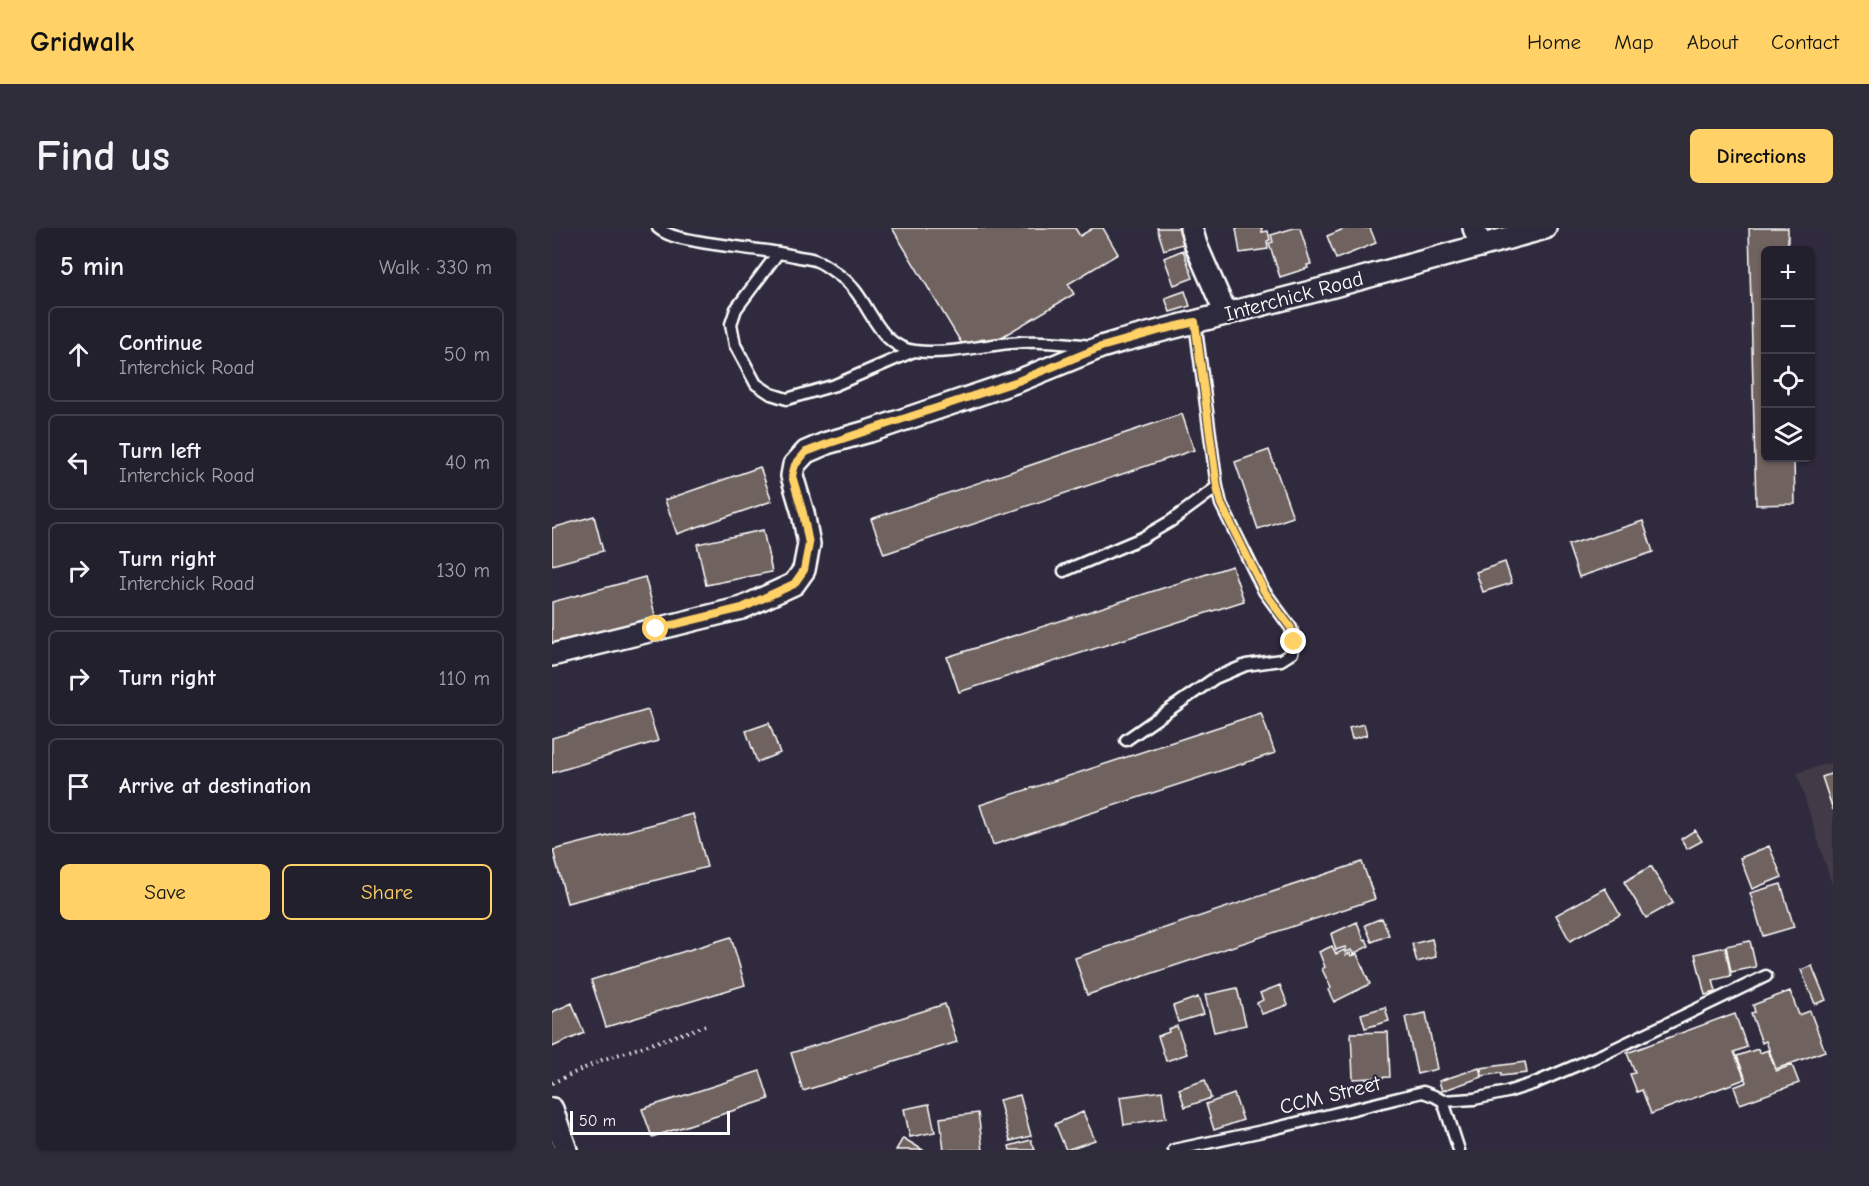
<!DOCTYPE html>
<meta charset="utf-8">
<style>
body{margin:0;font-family:"Comic Neue",sans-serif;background:#2f2d3a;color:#f1f3f6}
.controls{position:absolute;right:18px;top:18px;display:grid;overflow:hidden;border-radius:9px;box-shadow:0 2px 4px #0004}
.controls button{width:54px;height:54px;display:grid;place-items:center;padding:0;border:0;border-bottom:2px solid #403e4a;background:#23202e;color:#f1f3f6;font:30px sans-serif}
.scale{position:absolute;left:18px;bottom:15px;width:160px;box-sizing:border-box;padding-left:6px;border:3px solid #fff;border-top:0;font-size:16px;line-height:21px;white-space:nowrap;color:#fff;-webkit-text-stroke:4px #2f2a3d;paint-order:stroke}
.stop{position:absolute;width:18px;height:18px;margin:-14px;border:4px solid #ffd166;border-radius:50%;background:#fff}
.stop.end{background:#ffd166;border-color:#fff;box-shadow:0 2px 6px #0008}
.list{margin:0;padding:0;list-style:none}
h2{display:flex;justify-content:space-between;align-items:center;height:78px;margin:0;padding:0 24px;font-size:26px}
h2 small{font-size:20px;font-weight:400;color:#a3a3aa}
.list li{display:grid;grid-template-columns:39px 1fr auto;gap:18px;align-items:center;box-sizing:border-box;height:96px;margin:0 12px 12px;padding:0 12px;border:2px solid #403e4a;border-radius:9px}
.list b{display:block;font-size:22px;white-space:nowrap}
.list p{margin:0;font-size:20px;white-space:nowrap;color:#a3a3aa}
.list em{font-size:20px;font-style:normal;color:#a3a3aa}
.actions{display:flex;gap:12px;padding:18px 24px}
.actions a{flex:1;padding:14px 0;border:2px solid #ffd166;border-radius:9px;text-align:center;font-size:21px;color:#ffd166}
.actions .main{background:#ffd166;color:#111}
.icon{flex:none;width:33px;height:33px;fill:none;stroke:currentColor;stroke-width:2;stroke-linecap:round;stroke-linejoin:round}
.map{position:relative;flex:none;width:1281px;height:922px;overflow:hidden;border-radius:9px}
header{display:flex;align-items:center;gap:36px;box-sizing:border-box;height:84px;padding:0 30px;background:#ffd166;color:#111}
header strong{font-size:28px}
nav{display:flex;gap:33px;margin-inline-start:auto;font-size:21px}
.intro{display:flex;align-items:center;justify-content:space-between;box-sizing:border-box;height:144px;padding:0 36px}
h1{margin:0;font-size:42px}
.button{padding:15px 27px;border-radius:9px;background:#ffd166;color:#111;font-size:21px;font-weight:700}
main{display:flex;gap:36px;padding:0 36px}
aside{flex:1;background:#23202e;border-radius:9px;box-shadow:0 2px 4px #0004}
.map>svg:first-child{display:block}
.built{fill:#423b47}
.building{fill:#70635f;stroke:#fff;stroke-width:1.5}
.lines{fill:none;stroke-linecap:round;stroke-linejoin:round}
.lane-casing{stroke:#fff;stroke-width:15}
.street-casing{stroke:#fff;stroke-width:26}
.path{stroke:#fff;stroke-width:4;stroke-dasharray:1.5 4.5;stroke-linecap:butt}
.lane{stroke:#2f2a3d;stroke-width:10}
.street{stroke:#2f2a3d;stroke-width:21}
.route{stroke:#ffd166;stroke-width:8}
.labels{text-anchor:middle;stroke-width:4.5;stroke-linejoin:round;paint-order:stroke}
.street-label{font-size:21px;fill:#fff;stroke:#2f2a3d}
</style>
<header>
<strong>Gridwalk</strong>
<nav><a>Home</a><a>Map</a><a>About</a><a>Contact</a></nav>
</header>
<div class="intro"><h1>Find us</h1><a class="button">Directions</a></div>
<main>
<aside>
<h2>5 min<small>Walk · 330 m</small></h2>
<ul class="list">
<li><svg class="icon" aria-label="ahead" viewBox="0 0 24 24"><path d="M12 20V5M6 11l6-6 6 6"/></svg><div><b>Continue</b><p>Interchick Road</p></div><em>50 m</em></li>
<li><svg class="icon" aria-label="left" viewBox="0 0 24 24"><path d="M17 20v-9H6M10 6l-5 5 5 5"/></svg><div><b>Turn left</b><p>Interchick Road</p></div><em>40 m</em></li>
<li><svg class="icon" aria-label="right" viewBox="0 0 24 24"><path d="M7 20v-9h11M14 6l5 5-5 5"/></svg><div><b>Turn right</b><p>Interchick Road</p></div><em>130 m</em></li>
<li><svg class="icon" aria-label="right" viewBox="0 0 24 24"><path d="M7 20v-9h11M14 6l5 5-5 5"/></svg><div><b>Turn right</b></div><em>110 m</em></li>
<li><svg class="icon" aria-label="arrive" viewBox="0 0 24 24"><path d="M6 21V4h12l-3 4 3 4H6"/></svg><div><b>Arrive at destination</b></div></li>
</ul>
<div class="actions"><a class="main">Save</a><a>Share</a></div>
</aside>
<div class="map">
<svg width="1281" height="922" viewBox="0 0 1281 922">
<rect width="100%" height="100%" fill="#2f2a3d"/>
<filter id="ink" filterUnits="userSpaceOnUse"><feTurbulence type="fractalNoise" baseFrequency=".0167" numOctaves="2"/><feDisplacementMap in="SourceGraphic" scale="12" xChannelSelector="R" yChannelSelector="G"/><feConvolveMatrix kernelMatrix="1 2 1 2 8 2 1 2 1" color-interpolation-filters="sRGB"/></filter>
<g filter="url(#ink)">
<path class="built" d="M1281,534V660L1245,545Z"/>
<path class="building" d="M340,0H523L528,8L541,0H551L566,26L516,56L522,66L436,117L432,110L413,121Z
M605,0H631L636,14L612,22Z
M684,0H710V4L716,3L718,12L715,13L716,21L688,25Z
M742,0H748L759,36L755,37L756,40L728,49L717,15L721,14L719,7Z
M794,0H818L824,15L784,31L775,8Z
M1197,0H1236V22H1214V230H1242L1243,276L1204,277Z
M631,22L641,50L622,57L612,30Z
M633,63L638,78L618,84L613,70Z
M630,186L642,222L332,326L319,291Z
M717,222L741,289L706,301L683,234Z
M208,239L220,273L125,306L113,272Z
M42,288L51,323L0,337V300Z
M1091,293L1101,324L1027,349L1016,317Z
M211,302L220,344L154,357L145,316Z
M953,334L960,355L931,364L924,344Z
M680,338L692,373L407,464L395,429Z
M93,349L104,390L0,418V374Z
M96,482L106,513L0,545V510Z
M709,485L723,525L441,617L428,577Z
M217,495L228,525L205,534L194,503Z
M812,496L815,507L800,511L797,500Z
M1281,545V582L1270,549Z
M141,586L155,639L15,675L1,622Z
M1143,602L1150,613L1135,621L1129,611Z
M1217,618L1230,649L1200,661L1188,630Z
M810,634L823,671L535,767L523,730Z
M1099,638L1121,675L1094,690L1072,654Z
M1229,656L1242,699L1211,708L1198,665Z
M1053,660L1068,687L1018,713L1004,687Z
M830,690L837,707L820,714L813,697Z
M805,694L812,712L814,711L817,718L801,726L799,722L795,724L793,719L784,722L779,706Z
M179,709L193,757L54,799L39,752Z
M880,711L884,729L865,734L860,716Z
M1198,713L1204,739L1179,744L1174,718Z
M780,718L784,726L792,722L794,727L798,725L799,728L805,726L818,756L782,774L776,762L779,760L770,741L773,739L767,724Z
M1173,719L1179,748L1161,752L1164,764L1153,767L1143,726Z
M1260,738L1274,772L1263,776L1249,742Z
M728,757L736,777L710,786L705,775L711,772L708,765Z
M685,760L694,797L662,804L653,767Z
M1238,763L1247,787L1258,783L1273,823L1224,841L1214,813L1210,815L1199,785L1203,784L1201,777Z
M646,769L652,786L626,794L621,778Z
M20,775L32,805L0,819V784Z
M393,776L405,814L251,863L239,825Z
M833,779L837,793L813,800L809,786Z
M874,785L885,841L865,846L853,789Z
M1183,786L1195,819L1182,824L1193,851L1099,886L1090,862L1085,864L1078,846L1083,845L1075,825L1172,789V790Z
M625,798L635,826L614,833L606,808L617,804L616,801Z
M836,804L838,849L801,851L799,805Z
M1206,821L1208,825L1216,822L1224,843L1240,837L1247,855L1188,876L1182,859L1195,854L1185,828Z
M973,834L975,845L949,848V845L930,848L929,840Z
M927,840L930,849L890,863L887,853Z
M208,843L217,871L100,909L90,881Z
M653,852L659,870L633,879L627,861Z
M610,863L614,890L572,897L568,869Z
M682,866L691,892L662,902L654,876Z
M468,867L479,908L458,913L447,872Z
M377,876L383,904L358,909L352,881Z
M531,884L543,912L514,922L503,896Z
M426,885L431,922H392L388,890Z
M351,910L371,922H344Z
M479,912L483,922H458L457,918Z"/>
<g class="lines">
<defs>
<path id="lane" d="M106,0C117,9 130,10 144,13C177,19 210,21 243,28C250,30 259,30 265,33C273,36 281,43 288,48C318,68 322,118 363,123C394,127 427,118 458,115C486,112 512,115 540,118
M226,25L184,81L179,96L183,117L204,156L219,166L235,171L283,157L362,123
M512,343L590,310L619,293L665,259
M574,512L663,450L694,437L729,432L740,425L742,414L739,400L712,363L669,276L665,259L643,94
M891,873L922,871L955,864L983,855L1056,824L1214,748
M622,922L720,901L871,864L882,868L891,873L907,922"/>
<path id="street" d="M639,0L644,17L674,86
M922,0L929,18
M0,427L190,380L242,356L252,342L257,316L251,285L240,248L242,237L254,224L275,215L318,203L466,153L549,119L569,113L778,59L993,0
M0,881L14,922"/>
</defs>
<use href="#lane" class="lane-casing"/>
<use href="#street" class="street-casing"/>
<path class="path" d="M0,855L50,832L156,797"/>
<use href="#lane" class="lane"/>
<use href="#street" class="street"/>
</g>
</g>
<g class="lines" filter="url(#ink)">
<path class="route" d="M104,401L190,380L242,356L252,342L257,316L251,285L240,248L243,237L254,224L275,216L466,153L549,119L613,101L643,94L665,259L669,276L712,363L739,400L742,414"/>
</g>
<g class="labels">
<g class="street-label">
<text transform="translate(742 68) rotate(-15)" y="7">Interchick Road</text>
<text transform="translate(778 867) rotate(-14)" y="7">CCM Street</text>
</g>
</g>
</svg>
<div class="controls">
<button>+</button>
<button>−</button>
<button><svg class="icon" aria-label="locate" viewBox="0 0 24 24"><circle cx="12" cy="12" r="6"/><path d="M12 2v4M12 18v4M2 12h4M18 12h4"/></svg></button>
<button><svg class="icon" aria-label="layers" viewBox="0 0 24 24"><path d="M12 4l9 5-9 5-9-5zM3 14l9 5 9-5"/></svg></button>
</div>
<div class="scale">50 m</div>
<div class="stop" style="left:104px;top:401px"></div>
<div class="stop end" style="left:742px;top:414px"></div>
</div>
</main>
